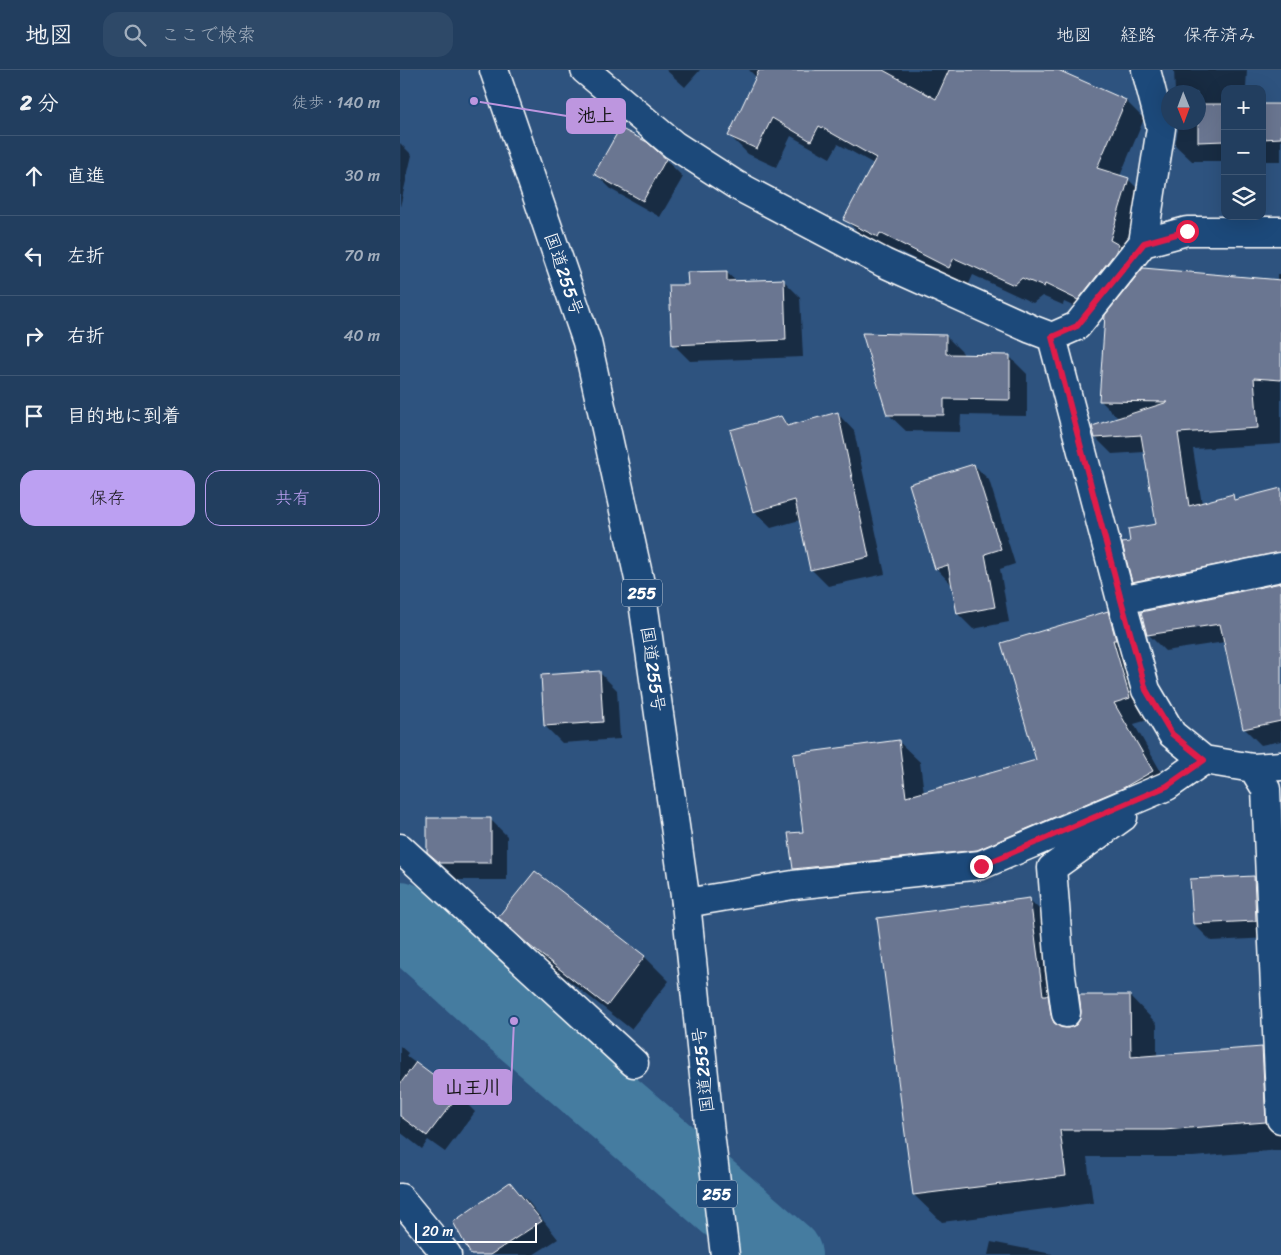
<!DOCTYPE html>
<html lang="ja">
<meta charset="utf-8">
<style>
body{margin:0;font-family:Sriracha,"Klee One",sans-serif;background:#2e4968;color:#f1f3f6}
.controls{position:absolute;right:15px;top:15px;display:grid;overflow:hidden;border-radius:10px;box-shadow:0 5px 20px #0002}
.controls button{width:45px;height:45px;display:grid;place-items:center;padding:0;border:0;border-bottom:1px solid #3f5774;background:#223e5f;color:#f1f3f6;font:25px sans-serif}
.compass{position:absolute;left:761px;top:15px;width:45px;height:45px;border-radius:50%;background:#223e5f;box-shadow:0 5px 20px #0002;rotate:179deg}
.scale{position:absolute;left:15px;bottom:12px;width:122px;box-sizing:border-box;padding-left:5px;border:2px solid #fff;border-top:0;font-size:14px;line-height:18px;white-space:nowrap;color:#fff;-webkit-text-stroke:4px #1f4a7a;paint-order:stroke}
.stop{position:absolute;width:15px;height:15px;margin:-11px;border:4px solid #e11d48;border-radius:50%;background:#fff}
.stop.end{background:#e11d48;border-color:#fff;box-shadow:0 1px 5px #0008}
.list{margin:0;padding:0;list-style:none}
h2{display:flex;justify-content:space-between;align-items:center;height:65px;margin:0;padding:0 20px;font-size:21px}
h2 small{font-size:16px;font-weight:400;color:#a2aebd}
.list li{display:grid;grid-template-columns:32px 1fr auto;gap:15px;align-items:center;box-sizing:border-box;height:80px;padding:0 20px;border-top:1px solid #3f5774}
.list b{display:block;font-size:19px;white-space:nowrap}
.list em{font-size:16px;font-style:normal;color:#a2aebd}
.actions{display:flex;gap:10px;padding:15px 20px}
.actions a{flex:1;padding:11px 0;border:1px solid #bca0f2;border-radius:15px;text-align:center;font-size:18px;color:#bca0f2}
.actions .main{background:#bca0f2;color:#111}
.icon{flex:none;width:28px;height:28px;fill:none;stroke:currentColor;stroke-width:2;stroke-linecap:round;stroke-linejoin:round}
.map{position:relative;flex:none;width:881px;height:1185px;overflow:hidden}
header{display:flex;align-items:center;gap:30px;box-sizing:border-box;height:70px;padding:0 25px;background:#223e5f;border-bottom:1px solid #3f5774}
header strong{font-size:24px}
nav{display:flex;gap:28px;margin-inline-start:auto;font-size:18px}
.search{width:350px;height:45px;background:#2e4968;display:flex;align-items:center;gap:12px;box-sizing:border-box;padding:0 18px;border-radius:15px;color:#a2aebd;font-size:19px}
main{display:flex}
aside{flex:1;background:#223e5f}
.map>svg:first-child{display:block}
.shadow{fill:#0007}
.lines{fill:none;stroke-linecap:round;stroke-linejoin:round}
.river{stroke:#447ba0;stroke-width:74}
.building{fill:#6b7691;stroke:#fff}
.minor-casing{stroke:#fff;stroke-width:31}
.highway-casing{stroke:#fff;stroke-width:31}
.minor{stroke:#1f4a7a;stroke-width:28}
.highway{stroke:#1f4a7a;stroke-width:28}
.route{stroke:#e11d48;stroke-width:6}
.labels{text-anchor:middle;stroke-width:4;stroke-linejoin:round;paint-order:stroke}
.shield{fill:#1f4a7a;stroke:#bcc9d7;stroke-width:1}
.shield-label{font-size:16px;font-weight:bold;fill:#fff}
.street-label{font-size:18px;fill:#fff;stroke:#1f4a7a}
.leader{fill:none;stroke:#bd96df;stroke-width:2}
.callout-dot{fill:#bd96df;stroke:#1f4a7a;stroke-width:2}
.callout{fill:#bd96df;stroke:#bd96df;stroke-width:2}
.callout-label{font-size:19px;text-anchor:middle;font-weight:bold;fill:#111}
</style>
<header>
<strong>地図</strong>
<div class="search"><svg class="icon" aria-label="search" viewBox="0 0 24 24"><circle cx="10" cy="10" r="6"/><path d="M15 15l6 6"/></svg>ここで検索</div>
<nav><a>地図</a><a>経路</a><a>保存済み</a></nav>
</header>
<main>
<aside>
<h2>2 分<small>徒歩 · 140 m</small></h2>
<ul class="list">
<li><svg class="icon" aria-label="ahead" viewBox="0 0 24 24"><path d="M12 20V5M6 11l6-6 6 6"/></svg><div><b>直進</b></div><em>30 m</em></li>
<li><svg class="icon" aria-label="left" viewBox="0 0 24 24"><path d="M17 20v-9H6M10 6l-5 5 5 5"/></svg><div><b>左折</b></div><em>70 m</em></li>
<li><svg class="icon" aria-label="right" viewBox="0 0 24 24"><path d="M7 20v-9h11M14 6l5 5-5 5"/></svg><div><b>右折</b></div><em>40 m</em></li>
<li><svg class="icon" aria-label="arrive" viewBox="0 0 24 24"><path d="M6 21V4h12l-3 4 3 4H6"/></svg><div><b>目的地に到着</b></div></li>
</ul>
<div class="actions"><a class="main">保存</a><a>共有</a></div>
</aside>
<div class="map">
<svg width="881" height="1185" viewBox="0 0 881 1185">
<rect width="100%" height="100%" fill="#2e537f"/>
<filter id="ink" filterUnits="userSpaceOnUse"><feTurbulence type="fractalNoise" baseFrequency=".02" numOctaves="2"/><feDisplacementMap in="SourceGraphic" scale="10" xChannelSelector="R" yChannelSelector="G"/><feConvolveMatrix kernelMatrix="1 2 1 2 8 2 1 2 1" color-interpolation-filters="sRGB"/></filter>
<g filter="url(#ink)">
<path class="shadow" d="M266,0H300L285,17Z
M349,0H655L726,31L744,49L720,106L728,109L747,128L697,247L664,232L663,235L642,226L633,233L573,205L568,216L499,181L497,185L464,168L445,149L474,94L438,74L430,88L391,66L376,97L348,84L330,66L357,8Z
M774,0H847L846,19H825V91H792L775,75L778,60L776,52H798V22H775Z
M881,33V91H862V34Z
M0,73L12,85L0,137Z
M266,90L283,107L260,147L212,120L195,103Z
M326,202L337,212L383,210L400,227L403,287L290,291L273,274L289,216Z
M877,204H881V374L793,379L802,434L832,426L837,431L881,420V501L750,528L733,511L732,473L757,455L745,382L712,384L696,368L723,347H717L700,330L877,211Z
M546,266L563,283V286L610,287L627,304V346L561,345L560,362L506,361L488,344Z
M438,344L454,361L485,504L428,516L411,499L400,450L371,458L354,441L381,347L390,357Z
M574,395L589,410L615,494L600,499L609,552L573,559L558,544L553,513L551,514L536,498Z
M881,514V671L861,675L844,658L825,572L765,581L748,564Z
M708,543L729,564L751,649L734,654L773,723L599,801L416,820L394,799L404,763L498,671L520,692L524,723L637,690Z
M200,603L217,620L220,669L162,673L145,656Z
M90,749L107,766V810H58L28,781Z
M135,802L245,887L269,911L231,959L155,900L100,847Z
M850,808L867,825L869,868L811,871L794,854Z
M629,829L657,857L669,948L675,954V958L681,950L730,926L757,954V986L861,978L881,998V1080L793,1087H687L693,1133L542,1152L514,1125Z
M0,976L8,983L6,986L58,1025L75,1042L45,1082L28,1070L22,1079L0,1062Z
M110,1113L127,1130L158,1169L133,1185H73Z
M591,1172L652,1184V1185H588Z"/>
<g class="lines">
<path class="river" d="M0,848L114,951L385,1185"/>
</g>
<path class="building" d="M359,0H483L536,29L549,0H658L726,30L697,98L729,108L710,170L719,175L715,183L678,230L645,214L644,217L622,208L614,215L554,188L549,198L480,163L478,167L443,150L476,88L419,56L411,71L372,48L357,79L328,66Z
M798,34H825V71L798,72Z
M862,34H881V68L862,69Z
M220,58L247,72L266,89L243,131L194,104Z
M743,198L881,210V310L854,308L858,358L778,363L789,436L833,424L834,430L881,418V482L732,512L722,473L730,472L728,459L756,454L741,365L695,368L692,356L768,332L699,331L705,245Z
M327,201V211L384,209L386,270L272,275L269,215H288L287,202Z
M462,263L546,265V284L610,285V330L544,329V345H487Z
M438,342L469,487L410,500L395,430L353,442L330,360L381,346L387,356Z
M574,394L601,479L585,484L595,537L557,544L548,495L535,499L509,414Z
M881,513V651L843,659L820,554L747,565L741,542Z
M708,541L716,570H713L730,628L714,633L753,701L723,718L577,780L393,799L388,763L403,762L393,684L499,670L506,727L636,690L601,573Z
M200,601L203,652L144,656L141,605Z
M27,748H91V793H40L27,782Z
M135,801L245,886L207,936L130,876L98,847Z
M854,806L856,851L793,854L790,809Z
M630,828L643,925H648L651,945L654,953L660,957L668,958L676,955L680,949L681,941L679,925H730L731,987L862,977L866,1052L764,1060H660L666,1106L513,1125L477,848Z
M16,992L59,1024L27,1066L0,1046V1014Z
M110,1112L142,1151L90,1185H71L53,1152Z"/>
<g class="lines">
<defs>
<path id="minor" d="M185,0L274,75L336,115L484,193L631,259L652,267L677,256L743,173L787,161H881
M743,173L761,58L746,0
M652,267L721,530L746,620L772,664L804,690L853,698L866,719L881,1049
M721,530L881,497
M853,698L881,696
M0,778L234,993
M286,833L393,815L581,795L767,716L804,690
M666,943L660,899L652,798L723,747
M0,1128L47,1185"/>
<path id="highway" d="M94,0L187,272L241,518L286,833L310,1063L325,1185"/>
</defs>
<use href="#minor" class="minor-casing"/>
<use href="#highway" class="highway-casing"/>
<use href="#minor" class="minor"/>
<use href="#highway" class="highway"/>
</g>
</g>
<g class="lines" filter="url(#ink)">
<path class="route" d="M581,796L767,716L804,690L772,664L746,620L721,530L652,267L677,256L744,173L787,161"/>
</g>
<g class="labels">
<g class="shield">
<rect x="222" y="509.5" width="40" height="27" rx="4"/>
<rect x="297" y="1110.5" width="40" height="27" rx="4"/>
</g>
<g class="shield-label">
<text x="242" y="529">255</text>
<text x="317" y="1130">255</text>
</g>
<g class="street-label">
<text transform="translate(164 204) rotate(71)" y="6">国道255号</text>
<text transform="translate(253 599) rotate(82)" y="6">国道255号</text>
<text transform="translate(303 1000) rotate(-96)" y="6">国道255号</text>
</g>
</g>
<path class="leader" d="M74 31L167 46M114 951L111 1017"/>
<g class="callout-dot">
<circle cx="74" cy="31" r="5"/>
<circle cx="114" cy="951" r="5"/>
</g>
<g class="callout">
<rect x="167" y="29" width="58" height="34" rx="5"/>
<rect x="34" y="1000" width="77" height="34" rx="5"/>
</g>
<g class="callout-label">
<text x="196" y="52">池上</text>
<text x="73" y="1024">山王川</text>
</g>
</svg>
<div class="controls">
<button>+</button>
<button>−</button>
<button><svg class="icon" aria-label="layers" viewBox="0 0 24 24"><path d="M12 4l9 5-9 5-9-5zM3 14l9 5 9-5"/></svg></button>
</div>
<svg class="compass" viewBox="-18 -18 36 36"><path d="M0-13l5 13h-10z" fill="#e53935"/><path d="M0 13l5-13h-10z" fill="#a2aebd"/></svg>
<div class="scale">20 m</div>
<div class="stop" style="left:787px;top:161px"></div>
<div class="stop end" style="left:581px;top:796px"></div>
</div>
</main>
